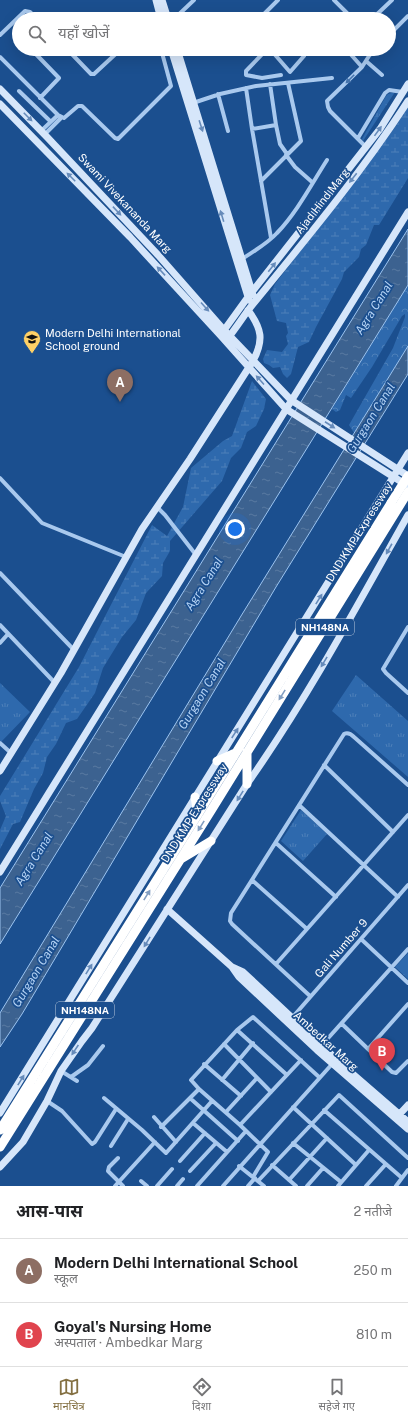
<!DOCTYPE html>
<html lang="hi">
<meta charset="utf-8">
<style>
body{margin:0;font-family:"Public Sans","Noto Sans Devanagari",sans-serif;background:#f6f6f6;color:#202124}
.you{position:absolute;left:235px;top:529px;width:14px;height:14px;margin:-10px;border:3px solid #fff;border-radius:50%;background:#1a73e8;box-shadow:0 0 0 6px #1a73e833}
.badge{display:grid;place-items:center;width:26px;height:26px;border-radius:50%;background:#847042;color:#fff;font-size:13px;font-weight:700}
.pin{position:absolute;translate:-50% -33px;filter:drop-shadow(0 1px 2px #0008)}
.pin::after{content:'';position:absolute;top:21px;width:14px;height:12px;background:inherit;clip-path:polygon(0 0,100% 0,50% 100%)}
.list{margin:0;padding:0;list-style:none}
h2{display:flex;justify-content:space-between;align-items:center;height:52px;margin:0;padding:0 16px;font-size:17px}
h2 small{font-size:13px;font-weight:400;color:#757577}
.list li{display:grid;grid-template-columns:26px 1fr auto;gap:12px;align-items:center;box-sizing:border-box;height:64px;padding:0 16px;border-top:1px solid #e0e0e0}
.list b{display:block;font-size:15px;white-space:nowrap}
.list p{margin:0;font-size:13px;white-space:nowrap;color:#757577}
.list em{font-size:13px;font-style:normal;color:#757577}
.icon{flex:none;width:22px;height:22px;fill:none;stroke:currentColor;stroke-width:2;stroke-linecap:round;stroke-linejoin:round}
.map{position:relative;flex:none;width:408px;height:1186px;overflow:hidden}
.search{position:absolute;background:#fff;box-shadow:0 4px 16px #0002;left:12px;right:12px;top:12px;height:44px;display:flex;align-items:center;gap:10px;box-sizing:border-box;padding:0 14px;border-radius:22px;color:#757577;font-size:15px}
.sheet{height:180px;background:#fff}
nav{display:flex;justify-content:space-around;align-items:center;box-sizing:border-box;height:56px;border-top:1px solid #e0e0e0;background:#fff;font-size:11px;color:#757577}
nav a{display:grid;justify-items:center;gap:2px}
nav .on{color:#847042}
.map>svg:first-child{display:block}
.forest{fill:url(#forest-crowns)}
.wetland{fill:url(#wetland-marsh)}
.park{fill:url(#park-tufts)}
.water{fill:url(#water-ripples);stroke:#9cc4f0}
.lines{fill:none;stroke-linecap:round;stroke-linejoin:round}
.street{stroke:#a9c9ee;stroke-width:4}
.secondary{stroke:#d6e6fa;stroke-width:7}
.highway{stroke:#fff;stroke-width:9}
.highway-bridge{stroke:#fff;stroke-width:9}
.oneway{fill:#4674ac}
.oneway2{fill:#668bba}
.oneway3{fill:#829ec1}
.labels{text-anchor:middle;stroke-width:3.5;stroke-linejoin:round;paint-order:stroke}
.shield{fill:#1b4f8f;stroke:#bbcadd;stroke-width:1}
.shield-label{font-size:10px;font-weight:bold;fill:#fff}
.street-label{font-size:11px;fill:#fff;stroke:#1b4f8f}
.poi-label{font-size:11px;fill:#fff;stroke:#1b4f8f;text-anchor:start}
.water-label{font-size:12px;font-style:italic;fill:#b5d3f5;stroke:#1b4f8f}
</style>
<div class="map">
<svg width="408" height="1186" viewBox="0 0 408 1186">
<defs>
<pattern id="forest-crowns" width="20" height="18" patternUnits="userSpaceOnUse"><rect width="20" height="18" fill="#2e69ad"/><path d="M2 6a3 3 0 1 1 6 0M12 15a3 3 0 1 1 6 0" fill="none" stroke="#4d80b9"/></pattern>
<pattern id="wetland-marsh" width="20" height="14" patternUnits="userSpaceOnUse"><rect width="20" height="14" fill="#2e69ad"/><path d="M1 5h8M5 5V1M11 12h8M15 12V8" fill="none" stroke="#4d80b9"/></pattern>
<pattern id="park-tufts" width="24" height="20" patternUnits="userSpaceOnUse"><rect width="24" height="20" fill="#2e69ad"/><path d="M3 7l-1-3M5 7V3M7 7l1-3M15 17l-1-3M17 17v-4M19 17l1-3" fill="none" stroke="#4d80b9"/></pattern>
<pattern id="water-ripples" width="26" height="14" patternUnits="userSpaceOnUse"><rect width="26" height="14" fill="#3c6290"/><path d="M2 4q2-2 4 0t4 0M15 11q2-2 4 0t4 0" fill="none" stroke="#597aa1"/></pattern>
</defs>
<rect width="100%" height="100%" fill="#1b4f8f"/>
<path class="forest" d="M408,285V346L354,433L349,425L393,348L405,317V314L402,316L372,367L351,398L346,395L340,410L336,412L332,409Z"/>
<path class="wetland" d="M408,107V178L379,225H374L366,245L361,249L359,257L344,272L342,279L316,327L309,342L298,347L291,374L287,378L283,374L280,367L273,368L269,365L264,363L263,359L267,350L282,352L288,344L286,336L288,333L286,323L277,321L270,295L275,284L393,130Z
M252,381L266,399L264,409L256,426L247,432L241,448L231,458L222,481L170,541V551L163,563L162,576L146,593L136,620L122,637L103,668L95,693L77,719L66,723L56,744L47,757L43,773L34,789L20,822L13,824L0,849V830L6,816L0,801V796L79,667L152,525L167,536L183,507L191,468L223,441L232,436Z"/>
<path class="park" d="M395,92L363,141L362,139L386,96L388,94Z
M356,675L408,721V777L332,711Z
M0,683L30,712L1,742L0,741Z
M301,810L327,834L303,861L281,841Z
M408,953V979L395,967Z"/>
<path class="water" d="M408,229V285L0,944V888Z
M408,346V374L276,587L22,1014L0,1047V1013L241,616Z"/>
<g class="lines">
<path class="street" d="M334,0L348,14L349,19
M174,19L194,0
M259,19L278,0
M305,19L310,16L315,19
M372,19L392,0
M0,35L25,11L30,12L37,19
M389,35L408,16
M31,49L59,78L40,98
M67,49L91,74H94L121,49
M267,49L246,71V75L262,78L281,75
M270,49L290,72L304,56L299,49
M346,49L362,67
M0,57L58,115L64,118L78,106H82L115,138L118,139L171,86L161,49
M366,61L382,75
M246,88L252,129L271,238
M19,91L50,121
M218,94L228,131
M193,103L220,94L256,86L332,78
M276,125L280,144L287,154
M252,129L276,125L270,84
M41,131L58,115
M45,134L62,117
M358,138L385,93L389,90L403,92
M366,147L330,111L328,107L327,101L362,67L369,56L375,49
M286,155L295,167L312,182
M261,181L301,141L288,83
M242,259C254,251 267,244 277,233C297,212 311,185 327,160
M0,478L42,523L126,557
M157,507L165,515L196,555
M0,573L74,650
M0,625L55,683
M408,627L383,669L386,673L408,693
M0,643L8,634
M0,743L11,753
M324,765L393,832
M299,805L398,897
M276,843L336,897
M253,881L307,929
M361,939L408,983
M276,964L408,815
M310,996L232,924L230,921L231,913L344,734C348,732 351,734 354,737L408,785
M291,1019L408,885
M342,1024L392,1072L396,1073L408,1061
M237,1030L287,1075
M224,1044L271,1092
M322,1045L408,949
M368,1049L408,1004
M204,1064L241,1096
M61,1071L77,1081
M71,1077L88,1065L103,1046
M222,1080L253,1043
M104,1098L142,1130L166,1153L212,1101
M191,1099L238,1141
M47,1101L62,1111L92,1144L95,1142L116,1109
M293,1107L356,1165
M324,1110L402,1178
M226,1112L257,1078
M154,1117L176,1142
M193,1123L227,1152
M240,1125L301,1060
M161,1127L199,1089
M293,1143L341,1182
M111,1146L128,1119
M118,1158L109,1167L108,1171L123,1186
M180,1161L205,1133
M272,1165L296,1186
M239,1166L264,1186
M190,1171L216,1143
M253,1177L268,1152L240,1125L199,1089L191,1080L237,1030L253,1017L319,1077
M289,1180L327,1138
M141,1181L147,1186
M258,1181L339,1095L408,1158
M115,1186L155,1142
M157,1186L172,1169
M177,1186L183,1179
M197,1186L246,1131
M223,1186L333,1063
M248,1186L255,1178
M307,1186L323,1168
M338,1186L369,1150
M366,1186L386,1164
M396,1186L408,1170"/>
<path class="secondary" d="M156,0L161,19
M162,0L168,19
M171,49L249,300
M177,49L253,295
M0,89L47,137L158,255L224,330L291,400L408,476
M0,104L130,237L220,335L286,409L408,486
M222,333L248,297L380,129L408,84
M228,338C237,327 244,315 253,304C307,238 362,172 408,101
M0,771L61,673L142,529L190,459L253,361C264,340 262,329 248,310
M0,872L408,212
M167,909L232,967L243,972L348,1070L408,1122
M232,967L239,977L317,1050L408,1129
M0,1113L408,453
M396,1118L408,1105
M0,1167L23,1142L47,1101L61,1071L82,1041L92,1028L247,784C307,699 357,606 408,515"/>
<path class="highway" d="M247,752V784
M217,761L235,753
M195,797L198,814
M181,859L211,841
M0,1130L198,814L391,503
M0,1147L212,809L408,492"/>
<path class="highway-bridge" d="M391,503L408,476"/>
</g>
<defs><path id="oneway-solid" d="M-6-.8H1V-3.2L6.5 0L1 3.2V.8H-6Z"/></defs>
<use class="oneway" href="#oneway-solid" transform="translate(350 79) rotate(135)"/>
<g class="oneway2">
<use href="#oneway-solid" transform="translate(28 117) rotate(45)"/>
<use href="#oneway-solid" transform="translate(201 126) rotate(72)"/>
<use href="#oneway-solid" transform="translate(378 131) rotate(-54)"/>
<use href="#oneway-solid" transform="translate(71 177) rotate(-135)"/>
<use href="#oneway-solid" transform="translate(353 178) rotate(128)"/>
<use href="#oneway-solid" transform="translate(117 211) rotate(47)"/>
<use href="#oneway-solid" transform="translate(222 216) rotate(-107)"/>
<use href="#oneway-solid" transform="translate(272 267) rotate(-52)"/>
<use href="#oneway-solid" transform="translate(161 271) rotate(-133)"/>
<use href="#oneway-solid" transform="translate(205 307) rotate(48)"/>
<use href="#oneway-solid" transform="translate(260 380) rotate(-132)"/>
<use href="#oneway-solid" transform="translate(330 425) rotate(33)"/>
<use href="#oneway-solid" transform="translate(389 549) rotate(119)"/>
<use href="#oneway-solid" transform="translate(319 599) rotate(-58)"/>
<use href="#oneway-solid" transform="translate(324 662) rotate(121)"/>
<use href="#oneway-solid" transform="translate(235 733) rotate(-57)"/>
<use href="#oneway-solid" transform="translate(240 796) rotate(122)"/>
<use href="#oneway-solid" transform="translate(147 942) rotate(121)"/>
<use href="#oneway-solid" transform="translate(89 969) rotate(-58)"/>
<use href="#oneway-solid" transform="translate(75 1050) rotate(124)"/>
<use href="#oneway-solid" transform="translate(21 1080) rotate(-58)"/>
</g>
<g class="oneway3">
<use href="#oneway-solid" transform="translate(282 695) rotate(122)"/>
<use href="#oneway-solid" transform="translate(201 826) rotate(122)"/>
<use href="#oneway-solid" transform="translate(147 895) rotate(-58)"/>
</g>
<defs>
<symbol id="school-pin" viewBox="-11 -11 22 30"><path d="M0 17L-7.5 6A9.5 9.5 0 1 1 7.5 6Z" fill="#ffd166" stroke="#1b4f8f"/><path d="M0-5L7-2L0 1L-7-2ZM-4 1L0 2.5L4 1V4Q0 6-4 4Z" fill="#111"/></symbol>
</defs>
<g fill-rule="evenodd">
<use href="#school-pin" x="22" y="329" width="20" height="27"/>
</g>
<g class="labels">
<g class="shield">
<rect x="296" y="619" width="58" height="16" rx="3"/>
<rect x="56" y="1002" width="58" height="16" rx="3"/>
</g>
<g class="shield-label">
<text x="325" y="631">NH148NA</text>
<text x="85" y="1014">NH148NA</text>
</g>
<g class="street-label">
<text transform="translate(322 201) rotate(-52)" y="4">Ajad Hind Marg</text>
<text transform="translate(125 203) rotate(47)" y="4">Swami Vivekananda Marg</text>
<text transform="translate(359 532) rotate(-58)" y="4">DND KMP Expressway</text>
<text transform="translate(194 813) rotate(-58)" y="4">DND KMP Expressway</text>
<text transform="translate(341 948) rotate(-49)" y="4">Gali Number 9</text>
<text transform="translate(326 1041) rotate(42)" y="4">Ambedkar Marg</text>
</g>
<g class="poi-label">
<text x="45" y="337">Modern Delhi International<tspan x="45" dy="13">School ground</tspan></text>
</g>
<g class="water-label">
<text transform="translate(374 308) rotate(-58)" y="4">Agra Canal</text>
<text transform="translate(371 418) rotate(-58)" y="4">Gurgaon Canal</text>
<text transform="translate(204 584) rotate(-58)" y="4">Agra Canal</text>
<text transform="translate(202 694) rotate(-59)" y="4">Gurgaon Canal</text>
<text transform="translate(34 859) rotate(-58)" y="4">Agra Canal</text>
<text transform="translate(36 972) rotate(-59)" y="4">Gurgaon Canal</text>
</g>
</g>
</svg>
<div class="you"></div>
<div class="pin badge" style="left:120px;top:402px;background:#8d6e63">A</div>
<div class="pin badge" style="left:382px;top:1071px;background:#e0444e">B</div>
<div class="search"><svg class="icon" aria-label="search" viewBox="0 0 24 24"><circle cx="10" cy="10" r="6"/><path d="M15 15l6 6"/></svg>यहाँ खोजें</div>
</div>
<section class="sheet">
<h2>आस-पास<small>2 नतीजे</small></h2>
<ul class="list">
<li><span class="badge" style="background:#8d6e63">A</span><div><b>Modern Delhi International School</b><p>स्कूल</p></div><em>250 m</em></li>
<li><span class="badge" style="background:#e0444e">B</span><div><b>Goyal's Nursing Home</b><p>अस्पताल · Ambedkar Marg</p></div><em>810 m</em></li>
</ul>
</section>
<nav>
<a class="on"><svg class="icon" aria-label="map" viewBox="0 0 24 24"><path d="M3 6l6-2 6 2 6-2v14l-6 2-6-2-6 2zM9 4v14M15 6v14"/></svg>मानचित्र</a>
<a><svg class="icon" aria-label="directions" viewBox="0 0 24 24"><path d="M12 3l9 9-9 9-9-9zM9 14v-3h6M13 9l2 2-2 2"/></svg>दिशा</a>
<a><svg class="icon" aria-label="saved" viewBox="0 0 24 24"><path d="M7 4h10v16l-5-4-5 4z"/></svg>सहेजे गए</a>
</nav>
